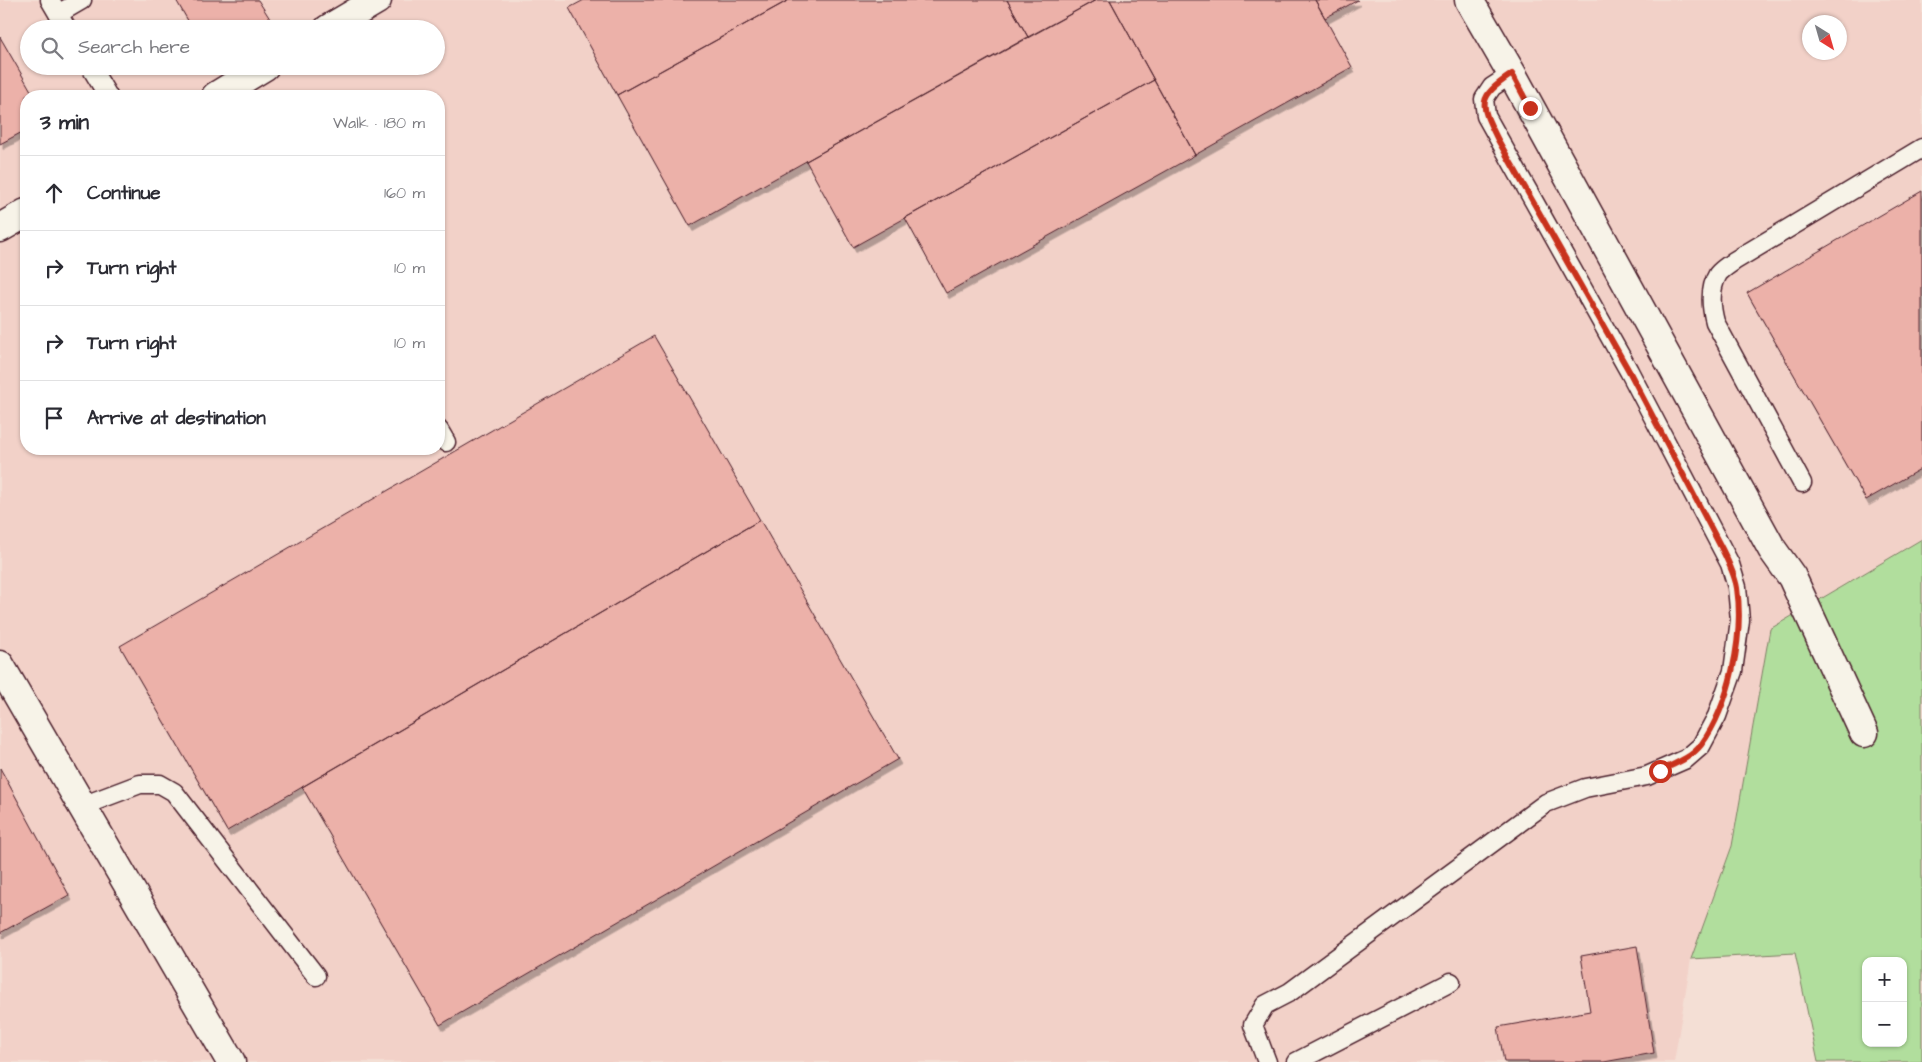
<!DOCTYPE html>
<meta charset="utf-8">
<style>
body{margin:0;font-family:"Architects Daughter",sans-serif;background:#f7f7f7;color:#2b2b33}
.controls{position:absolute;right:15px;bottom:15px;display:grid;overflow:hidden;border-radius:10px;box-shadow:0 1px 4px #0004}
.controls button{width:45px;height:45px;display:grid;place-items:center;padding:0;border:0;border-bottom:1px solid #e1e1e2;background:#fff;color:#2b2b33;font:25px sans-serif}
.compass{position:absolute;left:1802px;top:15px;width:45px;height:45px;border-radius:50%;background:#fff;box-shadow:0 1px 4px #0004;rotate:143deg}
.stop{position:absolute;width:15px;height:15px;margin:-11px;border:4px solid #c8321e;border-radius:50%;background:#fff}
.stop.end{background:#c8321e;border-color:#fff;box-shadow:0 1px 5px #0008}
.list{margin:0;padding:0;list-style:none}
h2{display:flex;justify-content:space-between;align-items:center;height:65px;margin:0;padding:0 20px;font-size:21px}
h2 small{font-size:16px;font-weight:400;color:#7c7c81}
.list li{display:grid;grid-template-columns:32px 1fr auto;gap:15px;align-items:center;box-sizing:border-box;height:75px;padding:0 20px;border-top:1px solid #e1e1e2}
.list b{display:block;font-size:19px;white-space:nowrap}
.list em{font-size:16px;font-style:normal;color:#7c7c81}
.icon{flex:none;width:28px;height:28px;fill:none;stroke:currentColor;stroke-width:2;stroke-linecap:round;stroke-linejoin:round}
.map{position:relative;flex:none;width:1922px;height:1062px;overflow:hidden}
.search{position:absolute;background:#fff;box-shadow:0 1px 4px #0004;left:20px;top:20px;width:425px;height:55px;display:flex;align-items:center;gap:12px;box-sizing:border-box;padding:0 18px;border-radius:28px;color:#7c7c81;font-size:19px}
.panel{position:absolute;background:#fff;box-shadow:0 1px 4px #0004;left:20px;top:90px;width:425px;height:365px;border-radius:20px}
.map>svg:first-child{display:block}
.built{fill:#f2d1c8;fill-rule:evenodd}
.green{fill:#b1de9d;stroke:#7e7e64;fill-rule:evenodd}
.building{fill:#ecb1a9;stroke:#4a1f2b;filter:url(#shadow)}
.lines{fill:none;stroke-linecap:round;stroke-linejoin:round}
.lane-casing{stroke:#4a1f2b;stroke-width:21}
.street-casing{stroke:#4a1f2b;stroke-width:31}
.secondary-casing{stroke:#4a1f2b;stroke-width:31}
.lane{stroke:#f7f3e8;stroke-width:18}
.street{stroke:#f7f3e8;stroke-width:28}
.secondary{stroke:#f7f3e8;stroke-width:28}
.route{stroke:#c8321e;stroke-width:6}
</style>
<div class="map">
<svg width="1922" height="1062" viewBox="0 0 1922 1062">
<defs>
<filter id="shadow"><feDropShadow dx="3" dy="5.5" stdDeviation="0" flood-color="#0004"/></filter>
</defs>
<rect width="100%" height="100%" fill="#f4dfd5"/>
<filter id="ink" filterUnits="userSpaceOnUse"><feTurbulence type="fractalNoise" baseFrequency=".02" numOctaves="2"/><feDisplacementMap in="SourceGraphic" scale="10" xChannelSelector="R" yChannelSelector="G"/><feConvolveMatrix kernelMatrix="1 2 1 2 8 2 1 2 1" color-interpolation-filters="sRGB"/></filter>
<g filter="url(#ink)">
<path class="built" d="M0,0H1922V539L1770,629L1732,846L1691,959L1674,1062H0ZM1810,22H1840V52H1810ZM29,29H436V66H29ZM26,96H439V449H26Z"/>
<path class="green" d="M1922,539V1062H1818L1795,953L1691,959L1732,846L1770,629ZM1866,961H1903V1043H1866Z"/>
<path class="building" d="M176,0H258L272,22L261,29H193Z
M584,0H789L617,95L569,8Z
M789,0H1007L1028,37L690,226L617,95Z
M1007,0H1096L1028,37Z
M1096,0H1110L1154,80L853,247L806,161Z
M1110,0H1315L1352,67L1195,155Z
M1315,0H1358L1325,18Z
M0,37L34,96H26V130L0,144Z
M1154,80L1195,155L946,293L905,218Z
M1922,191V468L1866,500L1747,293Z
M654,336L760,520L227,831L120,646Z
M760,520L898,759L440,1025L302,787Z
M0,768L69,895L0,933Z
M1637,946L1654,1053L1604,1062H1504L1498,1027L1590,1011L1581,956Z"/>
<g class="lines">
<defs>
<path id="lane" d="M50,0L67,29
M58,14L82,0
M90,66L108,96
M439,430L446,442
M1802,483L1715,322C1711,307 1709,289 1718,274C1722,269 1729,265 1734,261L1922,148
M82,806L140,784H160L174,792L316,976
M1267,1062L1253,1025L1265,1005L1290,992L1546,803L1585,788L1647,776L1686,759L1701,746L1717,716L1733,671L1740,620L1737,587L1730,564L1629,371L1486,116L1484,99L1492,87L1512,74
M1296,1062L1451,982"/>
<path id="street" d="M1469,0L1512,74L1772,549L1792,577L1864,733
M0,665L231,1062"/>
<path id="secondary" d="M328,29L377,0
M216,96L265,66
M0,228L26,213"/>
</defs>
<use href="#lane" class="lane-casing"/>
<use href="#street" class="street-casing"/>
<use href="#secondary" class="secondary-casing"/>
<use href="#lane" class="lane"/>
<use href="#street" class="street"/>
<use href="#secondary" class="secondary"/>
</g>
</g>
<g class="lines" filter="url(#ink)">
<path class="route" d="M1530,108L1512,74C1476,98 1480,104 1498,140L1629,371L1722,549C1728,561 1735,575 1737,588C1744,636 1730,705 1701,745C1691,758 1674,764 1660,771"/>
</g>
</svg>
<div class="controls">
<button>+</button>
<button>−</button>
</div>
<svg class="compass" viewBox="-18 -18 36 36"><path d="M0-13l5 13h-10z" fill="#e53935"/><path d="M0 13l5-13h-10z" fill="#7c7c81"/></svg>
<div class="stop" style="left:1660px;top:771px"></div>
<div class="stop end" style="left:1530px;top:108px"></div>
<div class="search"><svg class="icon" aria-label="search" viewBox="0 0 24 24"><circle cx="10" cy="10" r="6"/><path d="M15 15l6 6"/></svg>Search here</div>
<section class="panel">
<h2>3 min<small>Walk · 180 m</small></h2>
<ul class="list">
<li><svg class="icon" aria-label="ahead" viewBox="0 0 24 24"><path d="M12 20V5M6 11l6-6 6 6"/></svg><div><b>Continue</b></div><em>160 m</em></li>
<li><svg class="icon" aria-label="right" viewBox="0 0 24 24"><path d="M7 20v-9h11M14 6l5 5-5 5"/></svg><div><b>Turn right</b></div><em>10 m</em></li>
<li><svg class="icon" aria-label="right" viewBox="0 0 24 24"><path d="M7 20v-9h11M14 6l5 5-5 5"/></svg><div><b>Turn right</b></div><em>10 m</em></li>
<li><svg class="icon" aria-label="arrive" viewBox="0 0 24 24"><path d="M6 21V4h12l-3 4 3 4H6"/></svg><div><b>Arrive at destination</b></div></li>
</ul>
</section>
</div>
